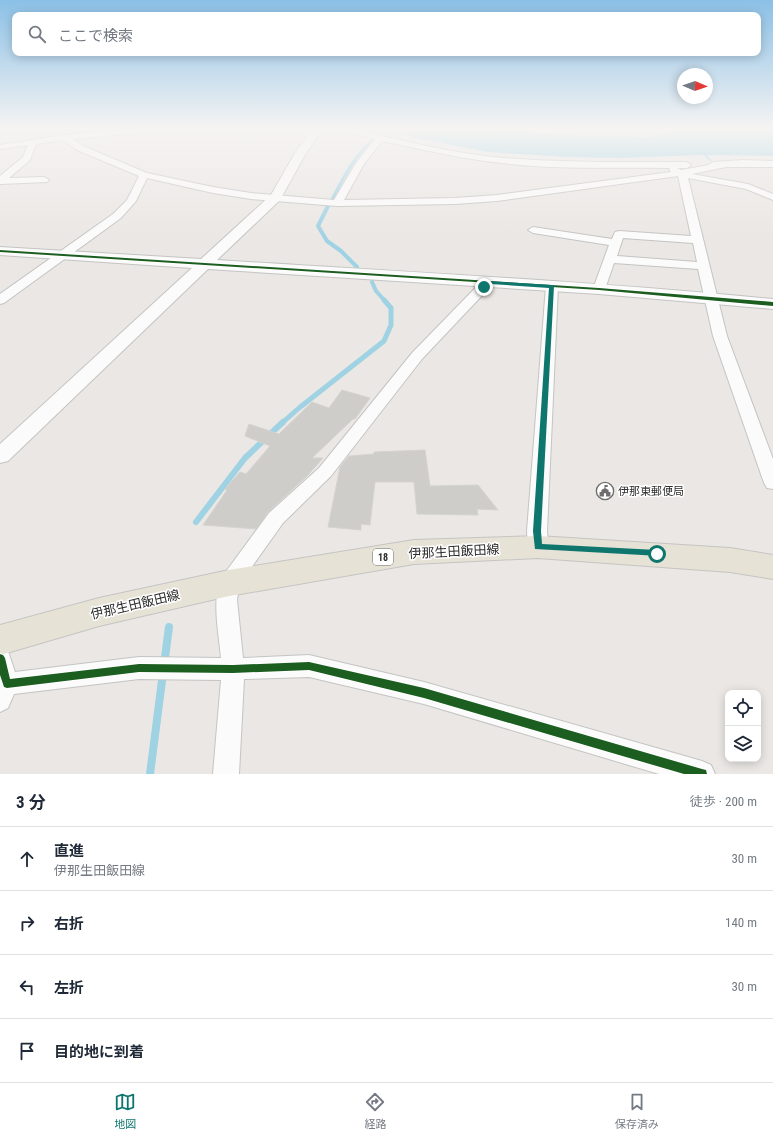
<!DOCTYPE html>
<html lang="ja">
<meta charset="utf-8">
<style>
body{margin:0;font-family:"Roboto Condensed","Noto Sans JP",sans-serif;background:#f6f6f7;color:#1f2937}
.controls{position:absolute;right:12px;bottom:12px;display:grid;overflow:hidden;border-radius:8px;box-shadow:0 2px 10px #0003}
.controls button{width:36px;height:36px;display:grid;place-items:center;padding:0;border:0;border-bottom:1px solid #e0e1e3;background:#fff;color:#1f2937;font:20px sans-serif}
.compass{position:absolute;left:677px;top:68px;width:36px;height:36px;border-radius:50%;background:#fff;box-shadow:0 2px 10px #0003;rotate:92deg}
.stop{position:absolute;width:12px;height:12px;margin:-9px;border:3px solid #0f766e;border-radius:50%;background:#fff}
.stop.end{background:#0f766e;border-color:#fff;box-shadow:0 1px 4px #0008}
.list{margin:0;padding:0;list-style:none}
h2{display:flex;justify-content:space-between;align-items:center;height:52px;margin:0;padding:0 16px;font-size:17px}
h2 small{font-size:13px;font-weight:400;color:#747a83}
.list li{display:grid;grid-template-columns:26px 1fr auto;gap:12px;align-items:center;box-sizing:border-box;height:64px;padding:0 16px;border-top:1px solid #e0e1e3}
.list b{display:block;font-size:15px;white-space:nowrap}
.list p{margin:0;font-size:13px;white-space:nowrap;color:#747a83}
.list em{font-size:13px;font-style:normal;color:#747a83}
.icon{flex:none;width:22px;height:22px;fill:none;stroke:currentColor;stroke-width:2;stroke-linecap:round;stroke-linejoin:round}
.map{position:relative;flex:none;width:773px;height:774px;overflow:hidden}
.search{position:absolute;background:#fff;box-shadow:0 2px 10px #0003;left:12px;right:12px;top:12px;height:44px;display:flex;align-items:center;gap:10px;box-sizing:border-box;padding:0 14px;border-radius:8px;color:#747a83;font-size:15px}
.sheet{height:308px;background:#fff}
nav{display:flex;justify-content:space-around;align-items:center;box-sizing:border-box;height:56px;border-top:1px solid #e0e1e3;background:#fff;font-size:11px;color:#747a83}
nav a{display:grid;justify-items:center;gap:2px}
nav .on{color:#0f766e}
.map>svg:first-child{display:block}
.water{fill:#9fd2e3}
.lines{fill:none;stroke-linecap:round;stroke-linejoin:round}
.stream-far4{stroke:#9fd2e3;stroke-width:3}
.stream-far3{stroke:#9fd2e3;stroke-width:4}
.stream-far2{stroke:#9fd2e3;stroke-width:5}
.stream-far1{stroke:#9fd2e3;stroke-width:6}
.stream{stroke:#9fd2e3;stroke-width:8}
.building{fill:#cfcdca;stroke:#d5d3d0}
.minor-casing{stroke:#c4c4c3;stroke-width:2}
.tertiary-casing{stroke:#c4c4c3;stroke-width:2}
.primary-casing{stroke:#c6c4c3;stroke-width:2}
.minor{fill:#fcfbfb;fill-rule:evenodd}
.tertiary{fill:#fcfbfb;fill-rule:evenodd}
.primary{fill:#e6e2d6;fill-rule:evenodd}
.cycleway-casing{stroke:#fff;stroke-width:2}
.cycleway{fill:#1b5e20;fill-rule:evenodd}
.route{fill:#0f766e}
.labels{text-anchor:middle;stroke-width:3;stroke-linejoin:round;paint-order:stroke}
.shield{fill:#fff;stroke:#6c6c6c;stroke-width:1}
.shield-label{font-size:10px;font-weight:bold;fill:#2d2d2d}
.poi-label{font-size:11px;fill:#2d2d2d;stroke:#fff;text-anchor:start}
.near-street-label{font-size:13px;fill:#2d2d2d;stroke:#fff}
</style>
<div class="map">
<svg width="773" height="774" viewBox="0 0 773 774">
<rect width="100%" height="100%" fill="#eae7e4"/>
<path class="water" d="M382,129H501L533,133L616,136L630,135L644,138L684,129H773V156L707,155L712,161H710L703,155L619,158L566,157L487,152L413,137L394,132L386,135L382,134L389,131Z"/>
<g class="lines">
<path class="stream-far4" d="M329,205C341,183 354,154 375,139C382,134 390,132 398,129"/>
<path class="stream-far3" d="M329,204L318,226L327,241L341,251L357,267
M372,282L376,291L385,301"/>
<path class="stream-far2" d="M282,423L299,408L384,341L391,325V308L384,300"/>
<path class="stream-far1" d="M196,522L245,458L283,422"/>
<path class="stream" d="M164,665L169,627
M150,774L163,673"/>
</g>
<path class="building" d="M342,390L370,398L355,419H353L312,458H323L307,476L268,512L256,529L203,525L227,490L225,489L240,472L246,474L270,446L245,436L249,424L279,434L312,402L329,408Z
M425,450L430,486L478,485L498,510L477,509L478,515L417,514L414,482H375L370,525L361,524V530L328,527L340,467L349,456L374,454V452Z"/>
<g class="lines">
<defs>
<path id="minor" d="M127,129H162L158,131L73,139L83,146L147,173L213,187L251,193L334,200L356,163L375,139L335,129H351C402,140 453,154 504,158C565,163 626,162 687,162L691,165L687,168H677L681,170L709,165L713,162L743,160L773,161V167H726L692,174L748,184L773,194V200L746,189L688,178L727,336L773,459V489L767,488L764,483L713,336L698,269L614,263L605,289L603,292H595L593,289L609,245L533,233L528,230L533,227L612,239L615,232L619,231L691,236L678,176L497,201L455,204L337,206L251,199L213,193L147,178L136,201L121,218L4,303L0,304V294L113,214L127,200L139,176L77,150L63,140L36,144L30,160L9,178L44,177L49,180L47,182L0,184V176L23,157L28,145L0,149V145L65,135ZM382,141C422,149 461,159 502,163C557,170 614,167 670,168L669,169L671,172L497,195L455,198L344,200L364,164ZM623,238L693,243L697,262L617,256Z
M488,278L492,279L494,282L492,285L422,359L331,476L283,523L239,585L237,600L243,658L309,655L424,682L702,761L711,765L715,774H659L424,704L309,677L244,679L239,774H213L221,680L139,679L14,694L8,708L0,712V648L8,651L15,672L139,657L221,658C219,635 211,598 222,577L269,513L319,468L412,353L484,279Z
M552,282L556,283L558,286L547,531L548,547L545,552L538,555L531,552L528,547L527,531L546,286L548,283Z"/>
<path id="tertiary" d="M313,129H323L306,153L280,200L217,260C402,272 588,281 773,299V309L599,294L208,269L8,461L0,463V444L192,268L0,255V247L201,259L271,195L295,153Z"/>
<path id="primary" d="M538,536L730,548L773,555V579L730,572L538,558L414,564L229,596L99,626L0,655V625L99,598L229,570L414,540Z"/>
</defs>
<use href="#minor" class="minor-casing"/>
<use href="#tertiary" class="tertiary-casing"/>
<use href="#primary" class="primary-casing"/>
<use href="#minor" class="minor"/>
<use href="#tertiary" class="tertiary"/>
<use href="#primary" class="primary"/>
<defs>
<path id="cycleway" d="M0,250L599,288L773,302V306L599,290L0,252Z
M0,654L3,655L5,658L10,679L139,664L233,665L309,662L424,688L702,769L706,770L707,774H684L424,698L309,670L233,673L139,672L7,688L4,687L0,675Z"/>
</defs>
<use href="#cycleway" class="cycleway-casing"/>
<use href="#cycleway" class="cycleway"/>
</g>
<linearGradient id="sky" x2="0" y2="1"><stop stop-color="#8bc0e6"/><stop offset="0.54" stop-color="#f6f4f3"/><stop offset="1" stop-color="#f6f4f3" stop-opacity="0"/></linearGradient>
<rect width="773" height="238" fill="url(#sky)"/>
<path class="route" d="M487,281L552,285L554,286L541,531L542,544L657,550L661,554L660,556L535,549L533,531L549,288L490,284L486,288H482L481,287Z"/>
<defs>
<symbol id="civic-ring" viewBox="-11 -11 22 22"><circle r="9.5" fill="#fff" stroke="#6f6e6d" stroke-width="1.5"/><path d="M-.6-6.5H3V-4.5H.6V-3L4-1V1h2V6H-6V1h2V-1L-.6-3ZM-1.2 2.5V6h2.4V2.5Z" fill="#6f6e6d"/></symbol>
</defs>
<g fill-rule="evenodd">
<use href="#civic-ring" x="595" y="481" width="20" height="20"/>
</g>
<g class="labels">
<rect class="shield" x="373" y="549" width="20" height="16" rx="3"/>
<g class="shield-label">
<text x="383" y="561">18</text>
</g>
<g class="poi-label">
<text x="618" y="495">伊那東郵便局</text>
</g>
<g class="near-street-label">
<text transform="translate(454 551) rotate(-3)" y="5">伊那生田飯田線</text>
<text transform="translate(135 604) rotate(-13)" y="5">伊那生田飯田線</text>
</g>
</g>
</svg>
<div class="controls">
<button><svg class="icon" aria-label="locate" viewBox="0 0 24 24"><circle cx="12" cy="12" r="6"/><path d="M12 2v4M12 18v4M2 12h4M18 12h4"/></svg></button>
<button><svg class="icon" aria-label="layers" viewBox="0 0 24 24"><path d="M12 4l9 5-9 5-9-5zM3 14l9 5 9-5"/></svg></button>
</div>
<svg class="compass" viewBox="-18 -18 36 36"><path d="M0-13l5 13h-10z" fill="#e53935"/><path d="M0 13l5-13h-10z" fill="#747a83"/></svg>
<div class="stop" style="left:657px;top:554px"></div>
<div class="stop end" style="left:484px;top:287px"></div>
<div class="search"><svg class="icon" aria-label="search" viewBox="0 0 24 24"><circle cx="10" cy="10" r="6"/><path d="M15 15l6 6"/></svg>ここで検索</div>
</div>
<section class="sheet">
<h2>3 分<small>徒歩 · 200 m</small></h2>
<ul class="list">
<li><svg class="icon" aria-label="ahead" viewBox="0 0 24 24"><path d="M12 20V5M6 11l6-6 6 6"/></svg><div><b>直進</b><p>伊那生田飯田線</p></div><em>30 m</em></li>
<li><svg class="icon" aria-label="right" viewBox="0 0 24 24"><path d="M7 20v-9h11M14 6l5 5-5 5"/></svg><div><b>右折</b></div><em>140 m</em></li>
<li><svg class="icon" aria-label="left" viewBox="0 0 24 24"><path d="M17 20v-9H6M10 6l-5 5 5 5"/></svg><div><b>左折</b></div><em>30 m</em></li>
<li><svg class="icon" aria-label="arrive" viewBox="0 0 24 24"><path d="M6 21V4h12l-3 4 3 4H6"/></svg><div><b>目的地に到着</b></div></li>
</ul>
</section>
<nav>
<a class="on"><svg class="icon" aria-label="map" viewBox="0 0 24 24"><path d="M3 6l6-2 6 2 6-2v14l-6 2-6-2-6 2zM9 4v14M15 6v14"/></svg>地図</a>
<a><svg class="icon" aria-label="directions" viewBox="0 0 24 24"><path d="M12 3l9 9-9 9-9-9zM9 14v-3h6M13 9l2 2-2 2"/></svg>経路</a>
<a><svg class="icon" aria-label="saved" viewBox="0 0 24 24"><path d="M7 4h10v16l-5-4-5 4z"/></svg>保存済み</a>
</nav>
